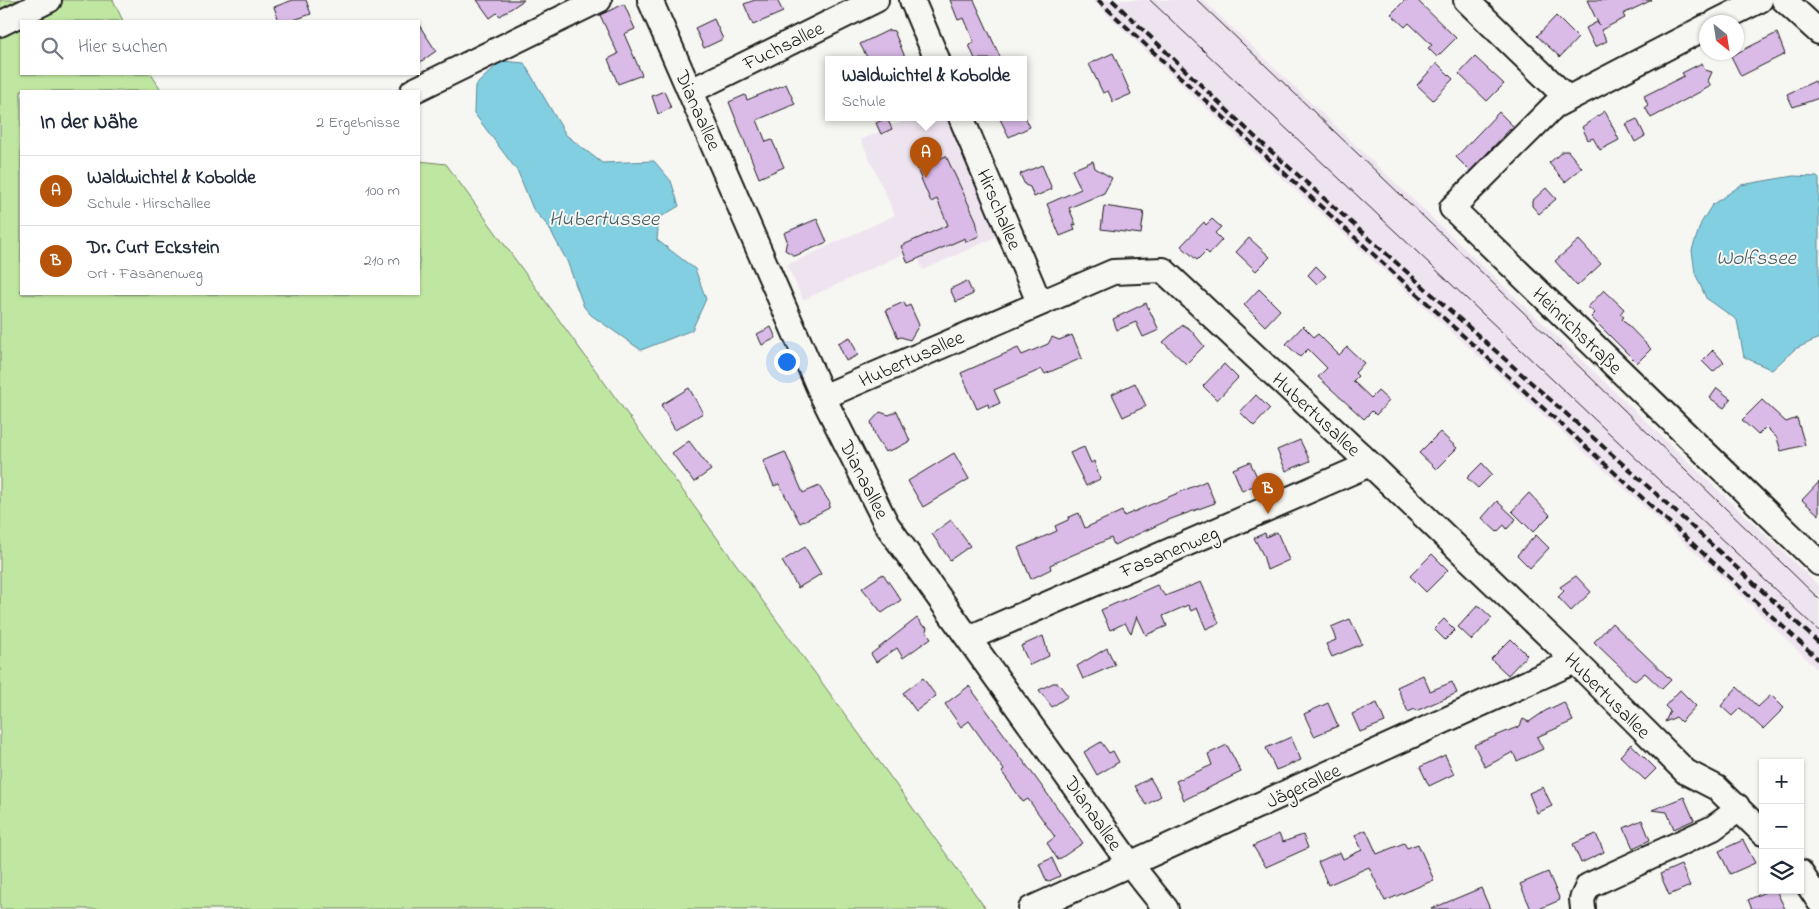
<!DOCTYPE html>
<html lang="de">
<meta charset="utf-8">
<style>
body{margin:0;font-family:"Indie Flower",sans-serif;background:#f6f6f7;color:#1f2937}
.controls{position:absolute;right:15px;bottom:15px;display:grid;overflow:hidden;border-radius:0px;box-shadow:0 1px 4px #0004}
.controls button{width:45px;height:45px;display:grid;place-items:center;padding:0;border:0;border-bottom:1px solid #e0e1e3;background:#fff;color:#1f2937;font:25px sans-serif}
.compass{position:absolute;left:1699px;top:15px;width:45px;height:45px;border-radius:50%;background:#fff;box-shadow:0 1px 4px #0004;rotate:150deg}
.you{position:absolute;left:786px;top:361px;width:18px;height:18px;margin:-12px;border:4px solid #fff;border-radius:50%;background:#1a73e8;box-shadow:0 0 0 8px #1a73e833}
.badge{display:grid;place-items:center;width:32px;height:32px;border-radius:50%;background:#b45309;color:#fff;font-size:16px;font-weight:700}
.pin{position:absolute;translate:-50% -41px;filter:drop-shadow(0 1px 2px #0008)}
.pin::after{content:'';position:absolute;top:26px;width:18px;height:15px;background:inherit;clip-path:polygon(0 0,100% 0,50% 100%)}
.popup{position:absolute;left:825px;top:56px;width:202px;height:65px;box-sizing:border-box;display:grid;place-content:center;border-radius:0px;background:#fff;filter:drop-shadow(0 1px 4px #0005);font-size:16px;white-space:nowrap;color:#747a83}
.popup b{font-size:19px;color:#1f2937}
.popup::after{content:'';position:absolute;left:50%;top:100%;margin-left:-10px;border:10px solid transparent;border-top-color:#fff}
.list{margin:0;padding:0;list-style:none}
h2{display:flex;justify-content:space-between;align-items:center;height:65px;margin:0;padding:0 20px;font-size:21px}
h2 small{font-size:16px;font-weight:400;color:#747a83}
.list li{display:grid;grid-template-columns:32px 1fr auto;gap:15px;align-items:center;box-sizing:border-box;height:70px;padding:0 20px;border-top:1px solid #e0e1e3}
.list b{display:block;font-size:19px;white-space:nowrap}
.list p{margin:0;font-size:16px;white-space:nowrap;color:#747a83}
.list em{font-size:16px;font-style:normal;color:#747a83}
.icon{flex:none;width:28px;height:28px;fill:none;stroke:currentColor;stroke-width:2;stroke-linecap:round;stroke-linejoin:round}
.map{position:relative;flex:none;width:1819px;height:909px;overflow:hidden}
.search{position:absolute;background:#fff;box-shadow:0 1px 4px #0004;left:20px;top:20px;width:400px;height:55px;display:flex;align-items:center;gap:12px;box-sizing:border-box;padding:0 18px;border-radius:0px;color:#747a83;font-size:19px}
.panel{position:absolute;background:#fff;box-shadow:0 1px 4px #0004;left:20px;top:90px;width:400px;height:205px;border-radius:0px}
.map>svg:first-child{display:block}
.built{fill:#eee4ef}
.green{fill:#c0e7a2;stroke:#6e825f}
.water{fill:#83cfe2;stroke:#5a8793}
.building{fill:#dabbe8;stroke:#1c1c1c}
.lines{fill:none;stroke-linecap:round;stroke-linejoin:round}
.minor-casing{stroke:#1c1c1c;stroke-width:28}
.minor{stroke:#f6f6f2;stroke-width:24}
.tram{stroke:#1c1c1c;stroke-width:1}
.rail{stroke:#1c1c1c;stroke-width:4;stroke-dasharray:8 4;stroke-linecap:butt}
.labels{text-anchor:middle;stroke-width:4;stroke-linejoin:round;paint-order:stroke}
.street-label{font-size:20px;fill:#1c1c1c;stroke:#f6f6f2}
.water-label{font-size:21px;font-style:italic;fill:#405b61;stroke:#f6f6f2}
</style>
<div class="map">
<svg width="1819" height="909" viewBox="0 0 1819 909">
<rect width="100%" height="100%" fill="#f6f6f2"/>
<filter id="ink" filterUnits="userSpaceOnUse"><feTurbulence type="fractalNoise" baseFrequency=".02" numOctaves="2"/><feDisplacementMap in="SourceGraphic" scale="10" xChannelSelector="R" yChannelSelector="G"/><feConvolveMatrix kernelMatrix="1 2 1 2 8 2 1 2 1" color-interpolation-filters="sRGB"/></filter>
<g filter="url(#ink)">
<path class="built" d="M1092,0H1203L1819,586V671L1722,577L1249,148Z
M912,117H950L998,236L923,270L914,249L803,300L787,265L895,215L861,140Z"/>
<path class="green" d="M0,0H113L123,21H21V74H151L162,91H21V294H419V161L446,164L986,909H0Z"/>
<path class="water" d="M501,61L524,63L566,135L602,163L654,161L671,181L679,206L659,218L657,240L695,269L706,299L692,330L641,350L591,315L584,307L567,261L548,226L533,209L518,172L474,113L475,86Z
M1793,176L1817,177L1819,179V338L1795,349L1772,370L1744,357L1737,320L1706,298L1695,273L1692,250L1701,223L1712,205L1741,185Z"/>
<path class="building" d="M293,0H306L311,14L291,21H279L274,7Z
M477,0H524L500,16L497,13L490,18Z
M755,0H777L783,12L753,25L744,4Z
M950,0H974L1001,59H975L969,45L974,42L964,18L958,20Z
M1405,0H1417L1456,38L1437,57L1428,48L1432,45L1409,23L1405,27L1391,14Z
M1587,0H1652L1623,14L1625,18L1601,30L1607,41L1595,47L1586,28L1597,22L1599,25Z
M624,4L635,29L624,34L642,75L618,84L608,59L618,54L600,15Z
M1556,16L1578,38L1560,57L1537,36Z
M714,19L723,39L704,48L695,28Z
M419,25L436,51L419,63Z
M889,30L894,31L905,57L897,59H868L860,44Z
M1777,33L1785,54L1741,76L1731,56Z
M1113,53L1131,94L1113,102L1108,91L1103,93L1089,64Z
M1475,57L1504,84L1487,101L1459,74Z
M1437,63L1453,79L1433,100L1417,85Z
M1702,63L1705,70L1712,72L1708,81L1711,86L1651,118L1645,107L1648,105L1644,96L1684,76L1682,73Z
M1815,81L1819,89V98L1793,107L1787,94Z
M786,84L795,104L757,120L766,142L772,140L784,167L759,178L729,102L745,95L747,100Z
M664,91L671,108L658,114L652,96Z
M1605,111L1619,140L1600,150L1593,138L1588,140L1582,127Z
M1499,112L1513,126L1470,171L1456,157Z
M999,117H1025L1030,127L1009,137Z
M887,118L892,129L881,134L876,123Z
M1637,119L1645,136L1635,142L1626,124Z
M1563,151H1568L1582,168L1565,182L1549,163Z
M946,156L976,220L979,236L966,242L965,238L908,263L901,246L948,225L937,199L931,202L917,169Z
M1093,161L1095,168L1112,178L1104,193L1069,208L1076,225L1073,224L1075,230L1060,236L1047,204L1081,189L1072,170Z
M1042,165L1052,189L1034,197L1030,187L1025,185L1020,174Z
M1546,188L1556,199L1539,214L1532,206V201Z
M1104,206L1144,212L1141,234L1101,229Z
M817,219L827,242L795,256L785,250L787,240L784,233Z
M1212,219L1221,227L1215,233L1222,240L1209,254L1206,251L1197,260L1181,246L1204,222L1206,225Z
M1249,238L1270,257L1256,271L1236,252Z
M1579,240L1601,264L1577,286L1555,261Z
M1316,266L1326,276L1317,284L1308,275Z
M967,281L973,294L956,302L950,289Z
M1259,289L1280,310L1265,326L1244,305Z
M1604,290L1624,309L1620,314L1624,317L1622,319L1651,349L1637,363L1591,317L1595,313L1588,307Z
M904,302L906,307L910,305L919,325L910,340L901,337L898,338L886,310Z
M1146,303L1159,330L1143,337L1136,322L1117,330L1113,319Z
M1183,325L1190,329L1204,346L1186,364L1163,342Z
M1303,326L1314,337L1318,334L1339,355L1347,347L1364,363L1355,373L1358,376L1353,381L1371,398L1378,391L1389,401L1376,415L1372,411L1364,419L1318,377L1327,368L1308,349L1300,357L1286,344Z
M771,327L776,338L762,345L757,334Z
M1072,335L1082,358L1045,374L1042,369L994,390L1000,403L989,408L988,404L977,409L961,373L1018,348L1022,355L1048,344L1052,337L1059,340Z
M850,337L858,355L846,361L838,343Z
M1713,350L1724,362L1713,372L1702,361Z
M1224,364L1238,378L1217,400L1203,386Z
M1135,383L1146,406L1123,417L1112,394Z
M689,388L703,413L675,430L661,405Z
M1717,388L1731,399L1724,408L1710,398Z
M1256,395L1270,409L1254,426L1240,412Z
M1762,400L1786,422L1797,418L1805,445L1781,451L1777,438L1766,427L1758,435L1742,420Z
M897,411L910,441L897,448L885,452L876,438L871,422L880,412L889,415Z
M1440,432L1457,448L1436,469L1419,453Z
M1300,440L1310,461L1286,471L1277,450Z
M689,441L711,470L694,482L672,453Z
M1084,447L1091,463L1094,461L1100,479L1086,486L1070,453Z
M785,452L803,493L819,486L830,503L829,508L800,523L779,484L774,486L763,461Z
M954,453L969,479L923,507L908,481Z
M1250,462L1260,483L1242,491L1233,469Z
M1482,463L1492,474L1478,488L1467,478Z
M1206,481L1215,503L1171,519L1114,545L1111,538L1050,565L1051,569L1031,579L1018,548L1057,531L1055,526L1068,520L1069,517L1079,513L1085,528L1122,511L1124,516Z
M1819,482V515L1802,500Z
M1529,493L1550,515L1533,532L1512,511Z
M1497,501L1516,519L1507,529L1504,525L1497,532L1482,518Z
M951,520L970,546L950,560L932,534Z
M1277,532L1289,560L1267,570L1263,555L1254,538L1265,533L1266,537Z
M1536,535L1549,548L1530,568L1517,555Z
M805,547L821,574L798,588L782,561Z
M1432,554L1448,570L1426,592L1410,576Z
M883,574L901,600L882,613L862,588Z
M1576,576L1591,592L1571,611L1558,597L1564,591L1560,587Z
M1201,582L1219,623L1206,629L1197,608L1191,611L1188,605L1163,616L1167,626L1146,635L1137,616L1131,633L1125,623L1110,630L1101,610L1157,585L1165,596Z
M1478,605L1492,618L1472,640L1458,627Z
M917,618L922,625L927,627L926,631L931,638L903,658L897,648L876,662L871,654Z
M1350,619L1362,644L1332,657L1326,644L1336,640L1331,627Z
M1444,619L1455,630L1445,640L1434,629Z
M1612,623L1671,680L1662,689L1645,673L1635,681L1594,642Z
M1043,636L1049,656L1030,665L1021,646Z
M1511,639L1527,655L1508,675L1491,659Z
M1107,648L1115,665L1083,679L1077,666Z
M1423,675L1430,691L1452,682L1457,693L1416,711L1415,709L1408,712L1397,687Z
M923,678L936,696L916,711L903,693Z
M1053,683H1058L1068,696L1052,707L1039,690Z
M969,686L1083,843L1058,860L1047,843L1055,837L1028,799L1023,802L1002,772L1004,770L969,721L961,727L945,704Z
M1737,687L1758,707L1771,695L1784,708L1763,729L1740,708L1732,716L1721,706Z
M1680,690L1696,706L1681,722L1676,717L1665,722L1670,711L1665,706Z
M1564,702L1573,721L1537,737L1543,749L1517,761L1513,752L1485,767L1474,745L1520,726L1523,719L1529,722L1545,711Z
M1328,703L1338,726L1314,736L1304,714Z
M1377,703L1385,722L1360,732L1352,714Z
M1291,737L1301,760L1276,770L1266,748Z
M1101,742L1109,753L1113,751L1119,762L1097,775L1084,752Z
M1631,744L1656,769L1645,780L1620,756Z
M1227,745L1241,772L1184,800L1176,781L1212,765L1208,754Z
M1445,755L1454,774L1429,786L1420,767Z
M1150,778L1161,796L1146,805L1135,786Z
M1543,787L1552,806L1537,813L1529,793Z
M1684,797L1694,820L1674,829L1667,812L1652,810Z
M1642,820L1650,840L1633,848L1624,828Z
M1366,830L1377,854L1404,843L1407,848L1418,844L1434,880L1385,901L1369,867L1328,885L1318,862L1340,852L1343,859L1362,850L1355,835Z
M1279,834L1283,842L1303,835L1308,848L1266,867L1253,846Z
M1596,834L1604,852L1581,863L1573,844Z
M1743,840L1755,863L1730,874L1719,851Z
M1052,858L1060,876L1047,882L1039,864Z
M1681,865L1690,886L1669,895L1660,874Z
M1548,872L1560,900L1539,909H1531L1520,884Z
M1481,888L1490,909H1431Z
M1769,890H1776L1785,909H1752L1748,900Z"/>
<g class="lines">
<defs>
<path id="minor" d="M650,0L823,397L887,525L1130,864L1166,909
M912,0L937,59
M1466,0L1567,98
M1784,0L1819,32
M1716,22L1760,0
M0,24L49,0
M1706,27L1554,106L1452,208L1819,563
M413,91L599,0
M691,91L876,0
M961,117L1039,302
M823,397L1113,272L1163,270L1370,464L1575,661L1686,772L1717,788L1763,833
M969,638L1370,464
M1800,872L1819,901
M1031,909L1575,661
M1583,909L1582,899L1588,886L1713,828L1731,815L1737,806"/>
</defs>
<use href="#minor" class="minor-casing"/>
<use href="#minor" class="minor"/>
<path class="tram" d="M1150,0L1819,631
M1197,0L1521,310L1819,599"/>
<path class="rail" d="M1098,0C1335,224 1580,438 1819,660
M1112,0L1254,136L1653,491L1819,643"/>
</g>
</g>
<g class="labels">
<g class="street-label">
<text transform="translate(783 45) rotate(-26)" y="7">Fuchsallee</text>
<text transform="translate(699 110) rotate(66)" y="7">Dianaallee</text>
<text transform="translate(1000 209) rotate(67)" y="7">Hirschallee</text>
<text transform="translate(1578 330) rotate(44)" y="7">Heinrichstraße</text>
<text transform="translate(911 358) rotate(-24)" y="7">Hubertusallee</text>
<text transform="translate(1317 414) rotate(43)" y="7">Hubertusallee</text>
<text transform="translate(865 479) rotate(63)" y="7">Dianaallee</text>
<text transform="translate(1169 551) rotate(-23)" y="7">Fasanenweg</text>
<text transform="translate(1608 695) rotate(45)" y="7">Hubertusallee</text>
<text transform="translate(1303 785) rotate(-25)" y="7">Jägerallee</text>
<text transform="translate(1094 813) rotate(55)" y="7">Dianaallee</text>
</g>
<g class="water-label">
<text x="604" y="225">Hubertussee</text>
<text x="1756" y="264">Wolfssee</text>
</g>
</g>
</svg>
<div class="controls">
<button>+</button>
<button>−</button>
<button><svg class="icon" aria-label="layers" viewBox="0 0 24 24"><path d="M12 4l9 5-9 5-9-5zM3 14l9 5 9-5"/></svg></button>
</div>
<svg class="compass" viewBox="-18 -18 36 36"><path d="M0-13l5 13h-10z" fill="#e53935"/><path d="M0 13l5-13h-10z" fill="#747a83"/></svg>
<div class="you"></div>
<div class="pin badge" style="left:926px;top:178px">A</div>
<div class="popup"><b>Waldwichtel &amp; Kobolde</b>Schule</div>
<div class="pin badge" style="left:1268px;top:514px">B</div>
<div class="search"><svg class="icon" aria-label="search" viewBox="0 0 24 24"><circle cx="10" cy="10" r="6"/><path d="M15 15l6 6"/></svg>Hier suchen</div>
<section class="panel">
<h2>In der Nähe<small>2 Ergebnisse</small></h2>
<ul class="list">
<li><span class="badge">A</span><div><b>Waldwichtel &amp; Kobolde</b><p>Schule · Hirschallee</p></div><em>100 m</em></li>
<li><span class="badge">B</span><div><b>Dr. Curt Eckstein</b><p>Ort · Fasanenweg</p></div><em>210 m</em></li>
</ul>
</section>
</div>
